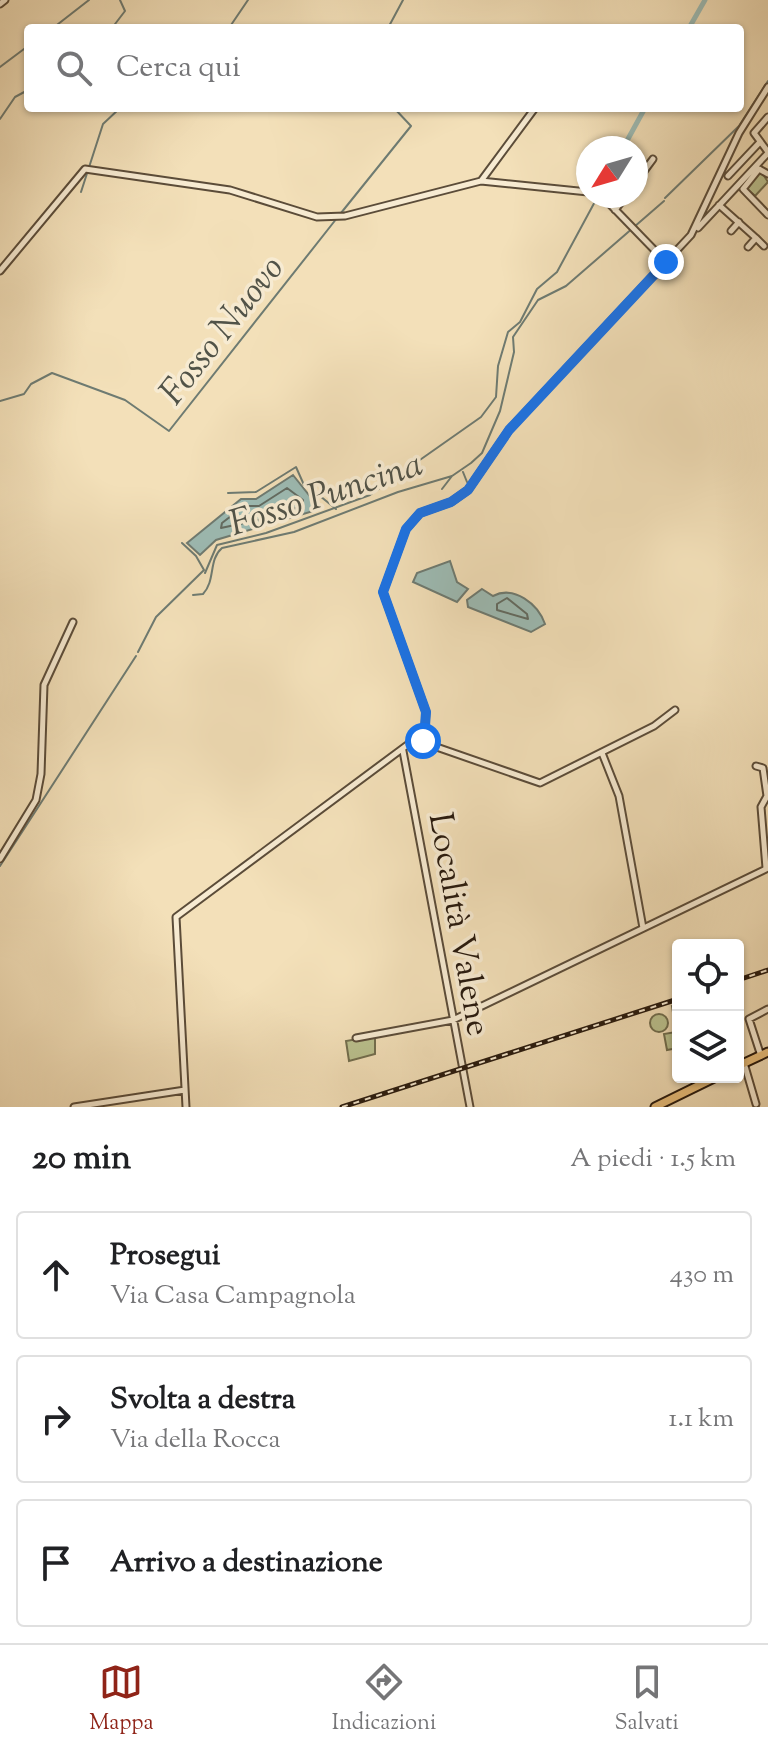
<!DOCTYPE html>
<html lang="it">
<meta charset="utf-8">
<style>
body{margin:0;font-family:"Sorts Mill Goudy",serif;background:#f2f2f2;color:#202124}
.controls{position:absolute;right:24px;bottom:24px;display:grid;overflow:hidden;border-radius:8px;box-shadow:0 2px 6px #0004}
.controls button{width:72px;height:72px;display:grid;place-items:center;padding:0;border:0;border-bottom:2px solid #e0e0e0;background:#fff;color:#202124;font:40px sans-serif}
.compass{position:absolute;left:576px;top:136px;width:72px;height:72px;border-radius:50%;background:#fff;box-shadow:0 2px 6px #0004;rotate:233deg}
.stop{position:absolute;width:24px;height:24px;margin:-18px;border:6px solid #1a73e8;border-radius:50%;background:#fff}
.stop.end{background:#1a73e8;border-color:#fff;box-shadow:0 2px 8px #0008}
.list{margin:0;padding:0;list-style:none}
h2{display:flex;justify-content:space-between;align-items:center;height:104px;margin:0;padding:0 32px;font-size:34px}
h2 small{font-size:26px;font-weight:400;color:#757577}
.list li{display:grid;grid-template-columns:52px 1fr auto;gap:24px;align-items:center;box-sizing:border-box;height:128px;margin:0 16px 16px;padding:0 16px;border:2px solid #e0e0e0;border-radius:8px}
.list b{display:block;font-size:30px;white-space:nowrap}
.list p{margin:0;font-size:26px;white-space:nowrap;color:#757577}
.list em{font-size:26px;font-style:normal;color:#757577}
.icon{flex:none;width:44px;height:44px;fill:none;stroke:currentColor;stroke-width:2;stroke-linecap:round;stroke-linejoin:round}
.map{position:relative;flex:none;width:768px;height:1107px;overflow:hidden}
.search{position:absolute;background:#fff;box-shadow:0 2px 6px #0004;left:24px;right:24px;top:24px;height:88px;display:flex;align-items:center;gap:20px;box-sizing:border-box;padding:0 28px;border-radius:8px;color:#757577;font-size:30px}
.sheet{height:536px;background:#fff}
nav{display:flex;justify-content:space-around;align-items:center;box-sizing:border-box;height:112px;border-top:2px solid #e0e0e0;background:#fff;font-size:22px;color:#757577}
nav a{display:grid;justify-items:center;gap:4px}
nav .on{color:#8f2418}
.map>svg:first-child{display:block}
.green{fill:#bbc28f;stroke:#726e4e;stroke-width:2}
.water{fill:#9dbcb5;stroke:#6e7b72;stroke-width:2}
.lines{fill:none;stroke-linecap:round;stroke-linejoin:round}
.shore{stroke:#626b62;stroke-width:2}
.stream{stroke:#6e7b72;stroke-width:2}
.river{stroke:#9dbcb5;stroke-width:5}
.minor-casing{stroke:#5b4c39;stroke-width:9}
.major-casing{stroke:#281a0e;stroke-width:11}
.minor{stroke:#f7ebd2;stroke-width:5}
.major{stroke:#eac07c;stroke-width:7}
.rail-casing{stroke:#281a0e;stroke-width:5}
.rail{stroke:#f7ebd2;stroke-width:2;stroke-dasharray:6;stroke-linecap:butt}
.route{stroke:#1a73e8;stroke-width:10}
.labels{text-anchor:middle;stroke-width:7;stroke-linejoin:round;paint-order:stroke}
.street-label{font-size:34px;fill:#281a0e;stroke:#f7ebd2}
.water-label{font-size:36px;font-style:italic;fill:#515348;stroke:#f7ebd2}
</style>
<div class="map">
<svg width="768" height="1107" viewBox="0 0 768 1107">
<rect width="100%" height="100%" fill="#f3e0b9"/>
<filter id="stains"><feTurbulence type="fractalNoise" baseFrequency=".0025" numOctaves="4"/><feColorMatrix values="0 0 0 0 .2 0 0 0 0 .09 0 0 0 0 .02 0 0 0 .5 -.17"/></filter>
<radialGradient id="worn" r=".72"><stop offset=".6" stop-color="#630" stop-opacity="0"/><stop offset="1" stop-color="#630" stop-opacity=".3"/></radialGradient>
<path class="green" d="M761,171L768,182L755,196L745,187Z
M678,1005V1048L667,1050L664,1034L676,1032L672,1006Z
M650 1023a9 9 0 1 1 18 0a9 9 0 1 1-18 0Z
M375,1036V1054L349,1061L346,1041Z"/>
<path class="water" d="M293,475L320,509L216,540L200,555L187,543L241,499H256Z
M450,561L457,582L468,589L457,602L413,582L417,573Z
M482,589L493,596C514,585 538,604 545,624L531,632L468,607L467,600Z"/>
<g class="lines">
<path class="shore" d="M287,488L303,500V505L276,516L221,528L222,523L244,506H259Z
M507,598L527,614L528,619L497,610V604Z"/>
<path class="stream" d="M53,28L89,0
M112,28L125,11L120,0
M229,28L248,0
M388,28L403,0
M0,67L28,46
M0,119L15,97L28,90
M81,192L103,124L120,108
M665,198L739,126L768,81
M341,213L411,126L394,108
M0,401L24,394L31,384L52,373L125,400L169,431L337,218
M463,472L467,482
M309,487L336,509
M442,489L452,476
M228,493L256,492L296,467L304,485
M205,573L217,545L266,533L370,495L481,417L496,397L498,366L508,332L520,322L537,289L557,272L598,196
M193,595L203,594C216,580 208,560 222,548L294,532L398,492L452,476L471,463L482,453L500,411L514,352L513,337L538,300L566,286L664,201
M138,652L156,617L204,570L196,556L182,543
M0,866L136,656"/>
<path class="river" d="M689,28L705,0
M623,148L645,108"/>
<defs>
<path id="minor" d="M0,4L5,0
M768,117L754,133L768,152
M768,174L759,169L743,189L768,215
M728,176L760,142
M481,181L535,108
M636,182L653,159
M602,196L666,262
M719,205L756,238L748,247
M615,210L626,196
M698,228L768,153
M731,231L739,222
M756,238L764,246
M0,271L85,169L230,190L317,217L345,216L481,181L588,192
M418,737L425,743L540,783L654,726L675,710
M403,751L470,1107
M602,753L619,796L643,928
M756,766L763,768L767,796L761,807L766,868
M0,859L36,800L41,774L44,685L73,622
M356,1038L453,1020L768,868
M761,1056L749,1019L768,1009
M744,1063L756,1104
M74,1107L185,1090
M186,1107L176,917L418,737L425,726L426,712L383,592L406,529L420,513L451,502L468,490L509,430L691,235L739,133L768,87"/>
<path id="major" d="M738,1066L768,1052
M655,1107L716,1077"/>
</defs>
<use href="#minor" class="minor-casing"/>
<use href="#major" class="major-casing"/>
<use href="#minor" class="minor"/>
<use href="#major" class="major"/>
<defs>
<path id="rail" d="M738,980L768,970
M342,1107L678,999"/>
</defs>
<use href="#rail" class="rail-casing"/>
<use href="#rail" class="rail"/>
</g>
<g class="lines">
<path class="route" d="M423,741L418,737L425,726L426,712L383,592L406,529L420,513L451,502L468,490L509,430L666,262"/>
</g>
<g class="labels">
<g class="street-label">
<text transform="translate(461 924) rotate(80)" y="12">Località Valene</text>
</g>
<g class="water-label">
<text transform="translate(220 329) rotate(-52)" y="13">Fosso Nuovo</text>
<text transform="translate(325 492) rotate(-18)" y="13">Fosso Puncina</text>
</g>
</g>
<rect width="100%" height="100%" filter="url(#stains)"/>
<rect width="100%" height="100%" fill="url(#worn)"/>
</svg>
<div class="controls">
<button><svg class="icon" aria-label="locate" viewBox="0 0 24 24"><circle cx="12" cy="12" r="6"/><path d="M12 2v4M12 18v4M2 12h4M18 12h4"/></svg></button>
<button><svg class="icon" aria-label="layers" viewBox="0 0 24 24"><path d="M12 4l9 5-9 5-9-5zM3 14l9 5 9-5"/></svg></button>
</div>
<svg class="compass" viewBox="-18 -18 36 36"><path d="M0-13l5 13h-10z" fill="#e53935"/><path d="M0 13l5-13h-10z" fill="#757577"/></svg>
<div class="stop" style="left:423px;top:741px"></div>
<div class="stop end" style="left:666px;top:262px"></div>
<div class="search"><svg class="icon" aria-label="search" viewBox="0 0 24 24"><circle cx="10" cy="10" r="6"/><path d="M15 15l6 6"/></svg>Cerca qui</div>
</div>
<section class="sheet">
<h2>20 min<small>A piedi · 1.5 km</small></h2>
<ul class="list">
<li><svg class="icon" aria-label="ahead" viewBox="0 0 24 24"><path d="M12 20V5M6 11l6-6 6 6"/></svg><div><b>Prosegui</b><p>Via Casa Campagnola</p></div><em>430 m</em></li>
<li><svg class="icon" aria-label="right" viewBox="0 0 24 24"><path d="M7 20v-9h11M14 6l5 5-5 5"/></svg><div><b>Svolta a destra</b><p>Via della Rocca</p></div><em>1.1 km</em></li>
<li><svg class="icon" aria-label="arrive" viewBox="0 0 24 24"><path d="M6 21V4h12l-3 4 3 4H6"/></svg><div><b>Arrivo a destinazione</b></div></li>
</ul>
</section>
<nav>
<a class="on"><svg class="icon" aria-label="map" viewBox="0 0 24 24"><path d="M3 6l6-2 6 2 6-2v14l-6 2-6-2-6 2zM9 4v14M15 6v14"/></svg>Mappa</a>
<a><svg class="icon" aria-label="directions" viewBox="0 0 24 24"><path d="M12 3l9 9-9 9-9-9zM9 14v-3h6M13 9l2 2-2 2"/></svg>Indicazioni</a>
<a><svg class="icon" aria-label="saved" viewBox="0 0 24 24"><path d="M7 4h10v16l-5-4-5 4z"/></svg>Salvati</a>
</nav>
